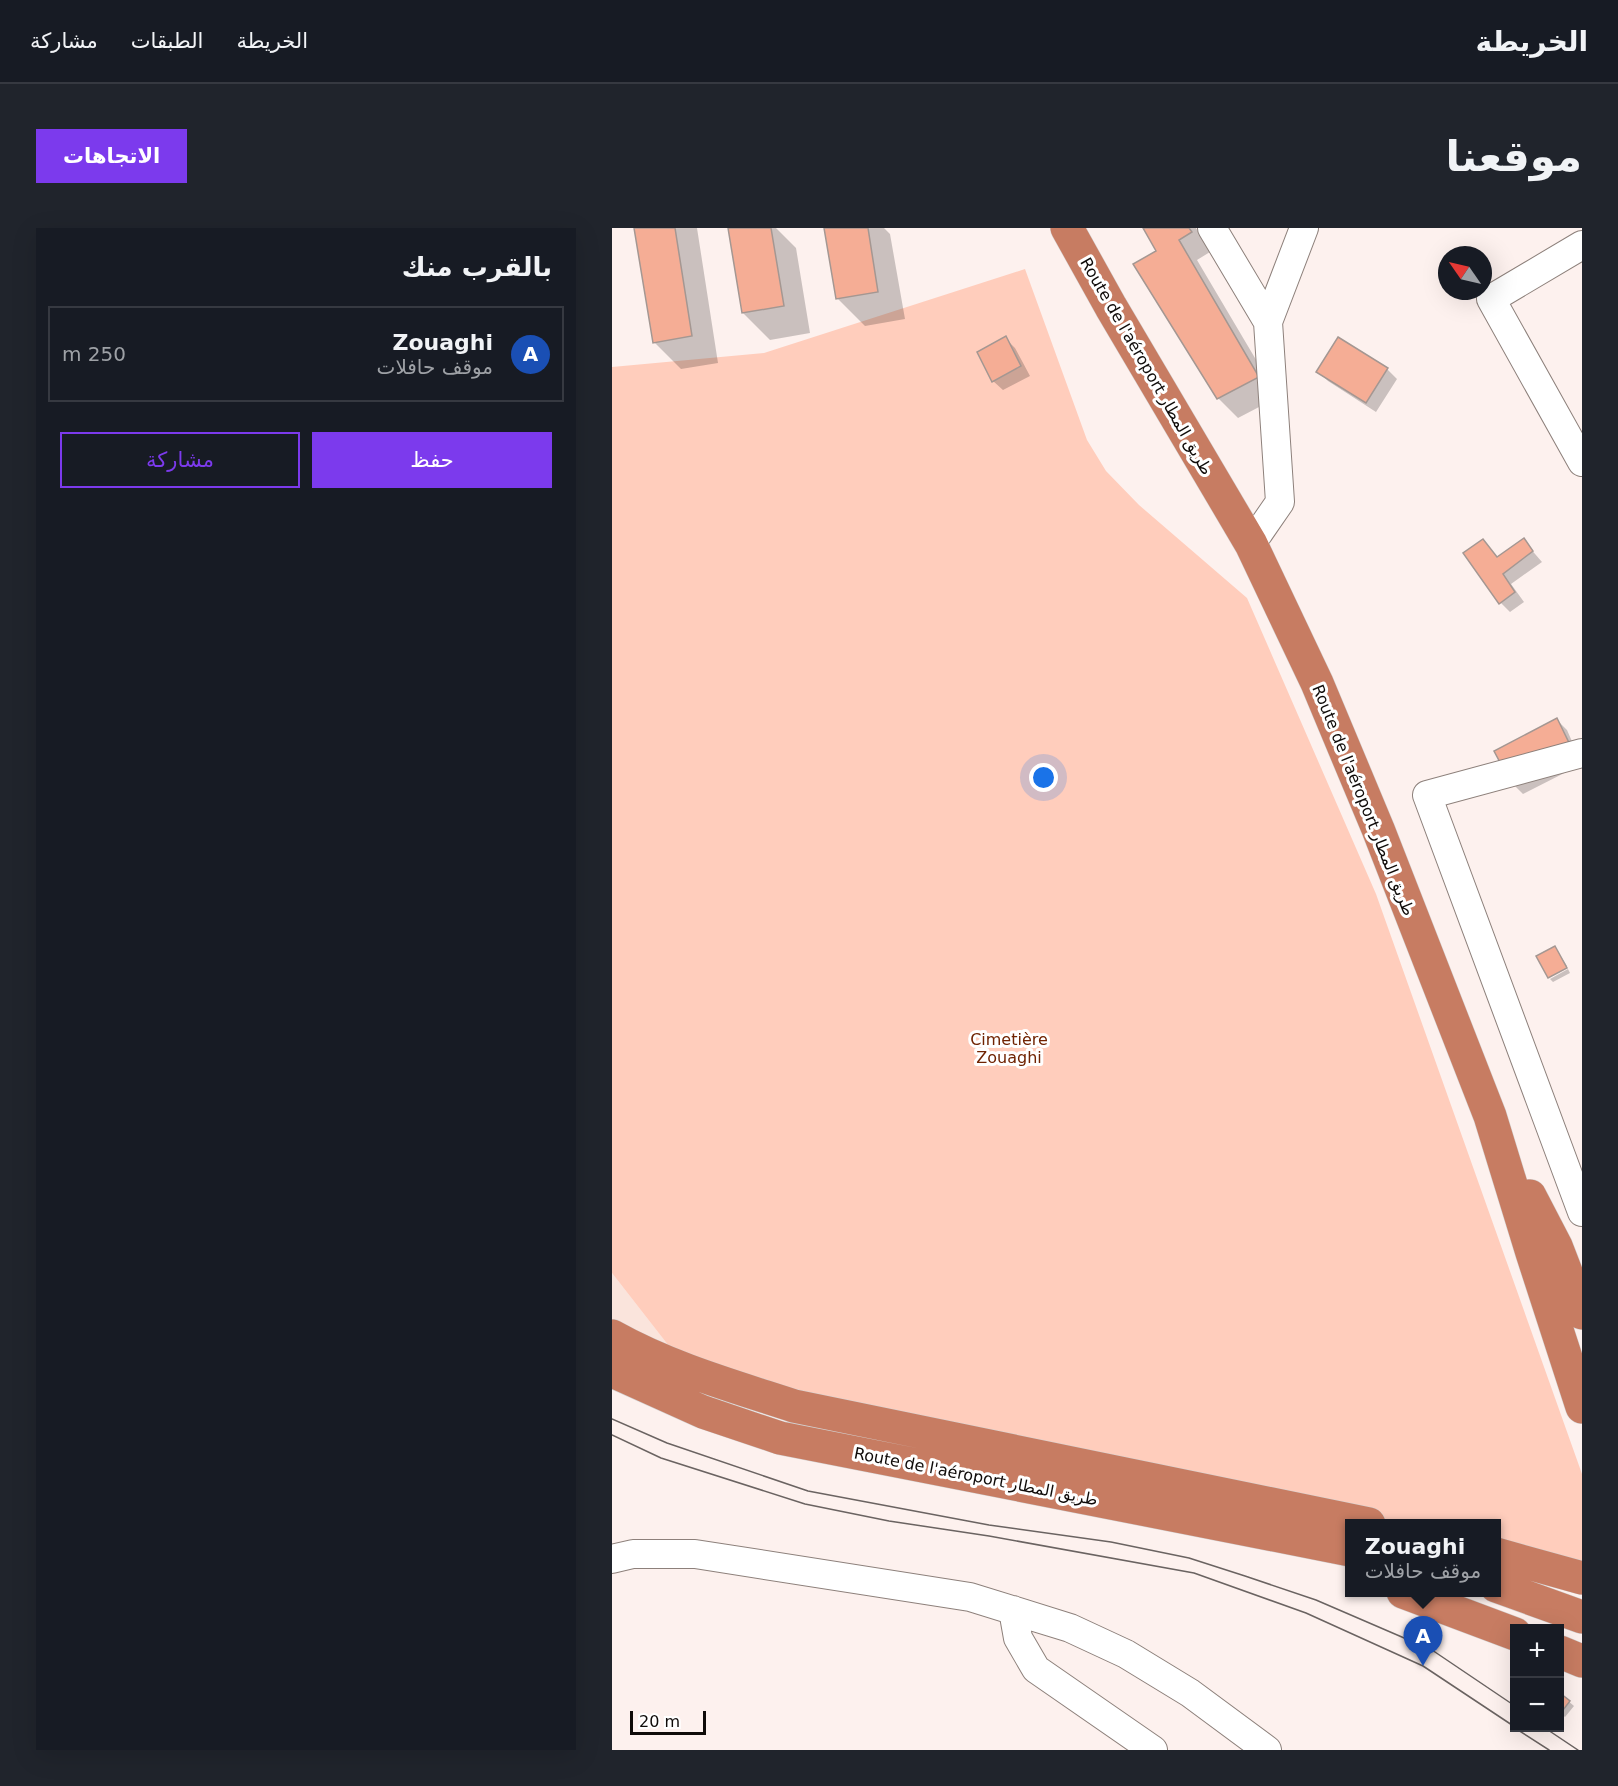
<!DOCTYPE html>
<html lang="ar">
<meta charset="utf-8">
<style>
body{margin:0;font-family:"DejaVu Sans","Noto Naskh Arabic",sans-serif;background:#20242c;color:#f1f3f6;direction:rtl}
.controls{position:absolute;right:18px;bottom:18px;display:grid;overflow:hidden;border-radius:0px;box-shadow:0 6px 24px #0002}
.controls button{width:54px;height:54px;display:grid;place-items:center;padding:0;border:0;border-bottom:2px solid #363941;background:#171b24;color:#f1f3f6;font:30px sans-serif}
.compass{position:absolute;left:826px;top:18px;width:54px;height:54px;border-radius:50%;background:#171b24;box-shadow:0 6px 24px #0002;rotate:304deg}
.scale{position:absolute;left:18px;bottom:15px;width:76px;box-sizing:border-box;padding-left:6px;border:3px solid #0f0b09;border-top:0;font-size:16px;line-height:21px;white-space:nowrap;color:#0f0b09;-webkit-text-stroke:4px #fff;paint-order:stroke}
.you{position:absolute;left:432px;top:550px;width:21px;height:21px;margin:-15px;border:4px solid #fff;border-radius:50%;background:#1a73e8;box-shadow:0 0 0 9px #1a73e833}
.badge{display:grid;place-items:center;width:39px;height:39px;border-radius:50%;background:#7c3aed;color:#fff;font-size:20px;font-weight:700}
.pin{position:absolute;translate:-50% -50px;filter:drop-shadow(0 2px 3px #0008)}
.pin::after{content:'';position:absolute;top:32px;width:21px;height:18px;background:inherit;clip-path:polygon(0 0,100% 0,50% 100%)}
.popup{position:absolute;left:733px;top:1291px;width:156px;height:78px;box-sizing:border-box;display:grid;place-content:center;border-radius:0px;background:#171b24;filter:drop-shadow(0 2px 4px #0005);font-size:20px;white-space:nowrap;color:#9ea1a6}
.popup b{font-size:22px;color:#f1f3f6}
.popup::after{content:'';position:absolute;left:50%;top:100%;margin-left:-12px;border:12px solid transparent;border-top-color:#171b24}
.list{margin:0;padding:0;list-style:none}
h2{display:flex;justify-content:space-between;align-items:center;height:78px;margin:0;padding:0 24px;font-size:26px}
h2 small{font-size:20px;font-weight:400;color:#9ea1a6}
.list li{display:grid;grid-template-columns:39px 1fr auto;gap:18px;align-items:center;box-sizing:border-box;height:96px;margin:0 12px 12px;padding:0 12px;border:2px solid #363941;border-radius:0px}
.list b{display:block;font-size:22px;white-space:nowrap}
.list p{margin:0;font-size:20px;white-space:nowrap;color:#9ea1a6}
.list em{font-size:20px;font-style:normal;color:#9ea1a6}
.actions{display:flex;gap:12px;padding:18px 24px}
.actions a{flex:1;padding:14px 0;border:2px solid #7c3aed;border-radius:0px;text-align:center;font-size:21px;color:#7c3aed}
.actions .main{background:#7c3aed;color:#fff}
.map{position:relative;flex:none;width:970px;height:1522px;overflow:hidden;direction:ltr;border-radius:0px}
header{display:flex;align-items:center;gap:36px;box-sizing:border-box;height:84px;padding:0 30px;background:#171b24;border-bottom:2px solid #363941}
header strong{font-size:28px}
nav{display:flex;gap:33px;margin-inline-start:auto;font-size:21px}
.intro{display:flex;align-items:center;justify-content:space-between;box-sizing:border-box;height:144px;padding:0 36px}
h1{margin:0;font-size:42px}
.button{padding:15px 27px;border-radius:0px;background:#7c3aed;color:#fff;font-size:21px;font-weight:700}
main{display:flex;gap:36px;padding:0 36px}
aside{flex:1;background:#171b24;border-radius:0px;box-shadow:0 6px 24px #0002}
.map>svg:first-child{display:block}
.built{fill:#fae4dc}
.green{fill:#ffcdbc}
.shadow{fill:#0003}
.building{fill:#f5ad95;stroke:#a49792;stroke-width:1.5}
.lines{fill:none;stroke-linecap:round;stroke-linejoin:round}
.minor-casing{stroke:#8d807b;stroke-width:30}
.highway-casing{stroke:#d4d3d3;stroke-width:34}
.minor{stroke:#fff;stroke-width:28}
.highway{stroke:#c77c62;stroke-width:33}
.tram{stroke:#6a6361;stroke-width:1.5}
.labels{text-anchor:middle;stroke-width:6;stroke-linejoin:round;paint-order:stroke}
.street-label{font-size:16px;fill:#0f0b09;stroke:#fff}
.park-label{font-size:16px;fill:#702302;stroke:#fff}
</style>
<header>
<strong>الخريطة</strong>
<nav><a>الخريطة</a><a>الطبقات</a><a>مشاركة</a></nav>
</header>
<div class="intro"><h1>موقعنا</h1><a class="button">الاتجاهات</a></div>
<main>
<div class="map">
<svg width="970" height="1522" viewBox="0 0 970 1522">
<rect width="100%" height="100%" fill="#fdf1ee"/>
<path class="built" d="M0,1045L74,1140L0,1104Z"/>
<path class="green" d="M413,41L475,212L494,243L527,277L635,370L764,666L970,1246V1343L885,1326L884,1296H738L74,1140L0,1045V139L152,125Z"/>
<path class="shadow" d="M24,0H85L106,135L69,141L42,114Z
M117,0H164L184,20L198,105L158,112L131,85Z
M214,0H272L278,6L293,91L253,98L226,71Z
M532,0H584L598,24L585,32L666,169L626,190L606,170L546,24Z
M393,110L403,120L418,148L391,162L381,153Z
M775,141L785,151L764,184L716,153L706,143Z
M911,312L930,334L899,356L912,374L898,384L889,375L871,313L886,330Z
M945,492L955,502L970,536L911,566L901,556Z
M943,719L955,738L936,748Z
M956,741L958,745L941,754L938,751Z
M948,1466L962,1478L953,1489L948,1485Z"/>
<path class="building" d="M22,0H63L80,108L41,115Z
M116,0H159L172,78L130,85Z
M212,0H256L266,64L224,71Z
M531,0H577L580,4L567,12L647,149L605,171L521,36L544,23Z
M394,108L409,138L380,154L365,124Z
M726,109L776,140L754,175L704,144Z
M912,310L921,323L891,346L903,364L887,376L851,325L871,311L885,329Z
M945,490L962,525L900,557L882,523Z
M943,718L955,740L936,750L924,728Z
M948,1465L958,1473L948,1486Z"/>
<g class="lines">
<defs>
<path id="minor" d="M600,0L656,94
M970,17L879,71L970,234
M639,316L668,274L656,94L692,0
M970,525L815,567L970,984
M0,1331L21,1326H83L358,1369L458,1400L514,1426L578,1465L655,1522
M401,1382L406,1410L424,1441L541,1522"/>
<path id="highway" d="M455,0L499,79L639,316L705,455L766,601L878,888L920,1025L970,1179
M918,968L944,1018L970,1085
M0,1108C57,1140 121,1158 182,1178L757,1296
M0,1143L91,1184L168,1210L738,1322
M884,1326L970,1350
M884,1358L970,1389
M791,1364L903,1406
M948,1424L970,1433"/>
</defs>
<use href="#minor" class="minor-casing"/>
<use href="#highway" class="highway-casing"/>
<use href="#minor" class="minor"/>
<use href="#highway" class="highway"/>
<path class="tram" d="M0,1191L55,1215L196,1263L377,1297L499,1314L577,1330L633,1348L704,1372L820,1422L903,1478
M0,1207L49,1230L193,1276L277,1293L377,1308L582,1345L694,1385L811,1438L903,1499
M903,1500L937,1522
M933,1500L966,1522"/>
</g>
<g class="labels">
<g class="street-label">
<text transform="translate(535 138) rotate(60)" y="6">Route de l'aéroport طريق المطار</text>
<text transform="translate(752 572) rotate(68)" y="6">Route de l'aéroport طريق المطار</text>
<text transform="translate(364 1248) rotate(11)" y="6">Route de l'aéroport طريق المطار</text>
</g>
<g class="park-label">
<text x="397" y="817">Cimetière<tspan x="397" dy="18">Zouaghi</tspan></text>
</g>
</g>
</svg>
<div class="controls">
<button>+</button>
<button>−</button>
</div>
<svg class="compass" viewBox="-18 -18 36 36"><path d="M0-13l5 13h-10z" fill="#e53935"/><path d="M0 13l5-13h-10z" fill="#9ea1a6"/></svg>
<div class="scale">20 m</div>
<div class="you"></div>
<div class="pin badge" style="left:811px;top:1438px;background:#1a4fb4">A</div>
<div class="popup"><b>Zouaghi</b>موقف حافلات</div>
</div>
<aside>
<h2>بالقرب منك<small></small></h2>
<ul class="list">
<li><span class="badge" style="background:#1a4fb4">A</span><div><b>Zouaghi</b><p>موقف حافلات</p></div><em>250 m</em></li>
</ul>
<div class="actions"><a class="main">حفظ</a><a>مشاركة</a></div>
</aside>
</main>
